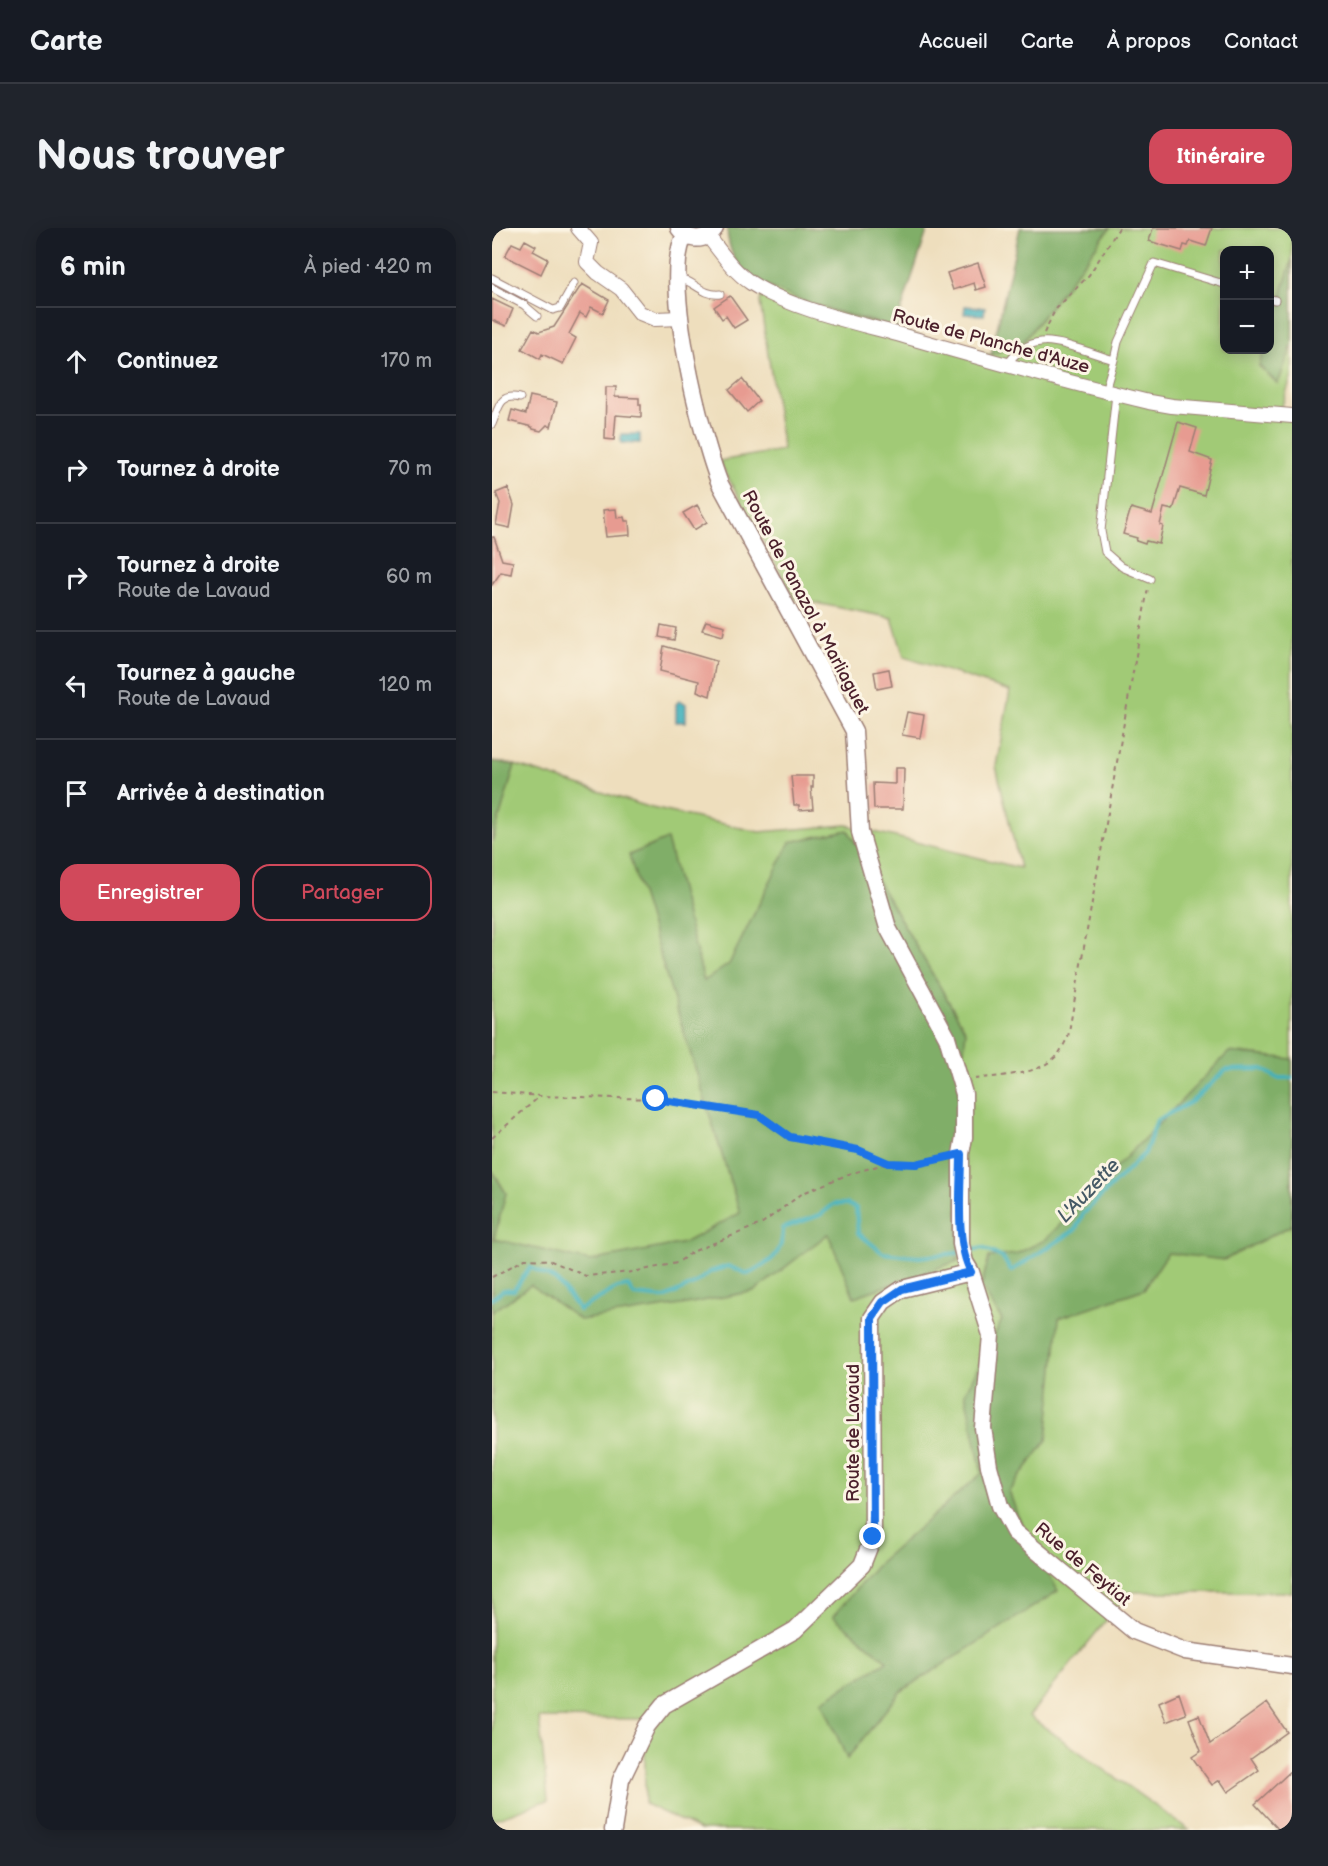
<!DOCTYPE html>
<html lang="fr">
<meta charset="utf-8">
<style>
body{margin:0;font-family:"Balsamiq Sans",sans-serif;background:#20242c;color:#f1f3f6}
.controls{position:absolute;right:18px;top:18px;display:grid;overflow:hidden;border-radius:12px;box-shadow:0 3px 15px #0003}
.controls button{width:54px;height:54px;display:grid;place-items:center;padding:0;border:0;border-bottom:2px solid #363941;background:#171b24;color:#f1f3f6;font:30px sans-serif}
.stop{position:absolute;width:18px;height:18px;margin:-14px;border:4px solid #1a73e8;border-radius:50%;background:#fff}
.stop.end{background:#1a73e8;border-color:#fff;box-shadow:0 2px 6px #0008}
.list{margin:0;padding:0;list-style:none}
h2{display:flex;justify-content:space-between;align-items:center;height:78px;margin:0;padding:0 24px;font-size:26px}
h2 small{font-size:20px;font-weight:400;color:#9ea1a6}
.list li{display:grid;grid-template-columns:39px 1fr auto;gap:18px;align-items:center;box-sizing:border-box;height:108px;padding:0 24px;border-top:2px solid #363941}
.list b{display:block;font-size:22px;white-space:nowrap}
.list p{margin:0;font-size:20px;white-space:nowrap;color:#9ea1a6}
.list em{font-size:20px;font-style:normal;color:#9ea1a6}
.actions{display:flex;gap:12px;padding:18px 24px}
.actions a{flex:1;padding:14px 0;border:2px solid #d1495b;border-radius:18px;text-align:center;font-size:21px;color:#d1495b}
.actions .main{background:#d1495b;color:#fff}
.icon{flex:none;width:33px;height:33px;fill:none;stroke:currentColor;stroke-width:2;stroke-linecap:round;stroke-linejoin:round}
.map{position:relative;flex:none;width:800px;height:1602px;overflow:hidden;border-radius:18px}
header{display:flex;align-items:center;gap:36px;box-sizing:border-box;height:84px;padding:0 30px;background:#171b24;border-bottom:2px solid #363941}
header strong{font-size:28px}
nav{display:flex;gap:33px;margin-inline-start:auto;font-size:21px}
.intro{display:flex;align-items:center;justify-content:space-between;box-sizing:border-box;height:144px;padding:0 36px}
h1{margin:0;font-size:42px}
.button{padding:15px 27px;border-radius:18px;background:#d1495b;color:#fff;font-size:21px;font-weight:700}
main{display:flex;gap:36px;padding:0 36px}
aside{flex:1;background:#171b24;border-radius:18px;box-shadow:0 3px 15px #0003}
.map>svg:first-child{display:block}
.green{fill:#a1ca76;stroke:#767450;stroke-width:1.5;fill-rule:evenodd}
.forest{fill:#80ae67;stroke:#656649;stroke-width:1.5}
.water{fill:#41b1bc;stroke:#466874;stroke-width:1.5}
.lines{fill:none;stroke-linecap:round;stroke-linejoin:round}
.stream{stroke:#41b1bc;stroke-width:4}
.building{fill:#e79b91}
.service-casing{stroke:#9c7e74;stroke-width:9}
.minor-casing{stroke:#9c7e74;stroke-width:16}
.tertiary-casing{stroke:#9c7e74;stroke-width:19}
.path{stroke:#9c7e74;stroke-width:2;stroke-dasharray:4.5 4.5;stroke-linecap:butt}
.service{stroke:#fff;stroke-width:7}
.minor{stroke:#fff;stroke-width:14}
.tertiary{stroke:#fff;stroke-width:16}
.route{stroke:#1a73e8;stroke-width:8}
.labels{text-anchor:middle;stroke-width:6;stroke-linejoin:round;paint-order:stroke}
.street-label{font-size:18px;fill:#4a1f2b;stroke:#fcf5e5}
.water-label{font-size:20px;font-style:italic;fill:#465965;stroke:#fcf5e5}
</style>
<header>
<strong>Carte</strong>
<nav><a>Accueil</a><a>Carte</a><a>À propos</a><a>Contact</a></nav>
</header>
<div class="intro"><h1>Nous trouver</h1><a class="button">Itinéraire</a></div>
<main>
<aside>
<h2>6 min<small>À pied · 420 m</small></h2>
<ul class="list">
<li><svg class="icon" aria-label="ahead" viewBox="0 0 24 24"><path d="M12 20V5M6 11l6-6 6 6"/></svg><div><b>Continuez</b></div><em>170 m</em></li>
<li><svg class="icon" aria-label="right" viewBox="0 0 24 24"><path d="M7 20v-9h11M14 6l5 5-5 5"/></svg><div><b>Tournez à droite</b></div><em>70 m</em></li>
<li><svg class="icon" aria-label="right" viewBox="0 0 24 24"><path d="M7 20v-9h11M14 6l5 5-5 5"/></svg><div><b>Tournez à droite</b><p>Route de Lavaud</p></div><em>60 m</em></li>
<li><svg class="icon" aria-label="left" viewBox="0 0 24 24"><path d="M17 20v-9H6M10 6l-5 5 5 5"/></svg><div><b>Tournez à gauche</b><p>Route de Lavaud</p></div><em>120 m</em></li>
<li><svg class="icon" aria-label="arrive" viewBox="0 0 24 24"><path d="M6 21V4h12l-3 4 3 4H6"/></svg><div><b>Arrivée à destination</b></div></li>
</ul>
<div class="actions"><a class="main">Enregistrer</a><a>Partager</a></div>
</aside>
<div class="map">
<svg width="800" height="1602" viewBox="0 0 800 1602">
<rect width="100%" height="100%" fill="#fcf5e5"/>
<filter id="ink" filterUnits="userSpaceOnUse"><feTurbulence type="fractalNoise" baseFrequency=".0167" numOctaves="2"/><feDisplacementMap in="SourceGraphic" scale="12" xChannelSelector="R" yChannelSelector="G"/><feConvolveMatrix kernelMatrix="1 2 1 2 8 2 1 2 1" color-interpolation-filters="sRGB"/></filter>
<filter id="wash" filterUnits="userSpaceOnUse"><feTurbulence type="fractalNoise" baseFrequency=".008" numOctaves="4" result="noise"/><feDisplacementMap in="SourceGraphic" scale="24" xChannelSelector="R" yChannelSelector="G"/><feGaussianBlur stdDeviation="1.35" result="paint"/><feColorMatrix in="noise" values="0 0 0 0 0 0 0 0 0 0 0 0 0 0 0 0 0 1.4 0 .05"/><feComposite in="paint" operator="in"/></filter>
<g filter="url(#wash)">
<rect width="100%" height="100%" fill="#eedebd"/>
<path class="green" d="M618,0H800V147L789,181L800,182V1364H637L537,1488L697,1602H208L153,1576V1491L47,1490L56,1572L0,1592V976L14,965L0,942V534L23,537L160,580L267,604L355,597L528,640L504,538L518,463L412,429L400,390L303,371L227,233L291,222L268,74L272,57L348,86L499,127L532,113ZM732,22H778V122H732Z"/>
<path class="forest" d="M235,0H436L408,86L406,100C366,90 271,68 245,35C239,26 235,11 235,0Z
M528,0H618L532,113L499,127Z
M800,31V117L786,156L767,138L772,122H778V105Z
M0,533L23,537L0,615Z
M356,602L474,803L467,867L466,1033L362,1069L336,1006L263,1063L189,1077L88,1092L39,1057L0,1084V942L14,965L2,1011L98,1033L192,1015L248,985L137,627L175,611L212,753L237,736L298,614Z
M737,824L800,831V997L732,1032L676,1025L652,1061L567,1090L555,1212L517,1263L525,1286L566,1363L408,1464L355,1531L330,1473L395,1433L341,1388L389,1333L490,1245L473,1165L510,1092L489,1059L497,1029L524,1026L553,1012Z"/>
<path class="water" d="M473,78L493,80L492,87L472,86Z
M129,206H148V215H129Z
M188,472L194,476V494H184V476Z"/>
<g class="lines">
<path class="stream" d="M476,1023L491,1020L511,1030L519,1043L583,1002L591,986L653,925L665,892L699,874L734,842L771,841L785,850H800
M0,1071L11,1062H22L38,1039L64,1052L87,1082L125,1060L136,1058L142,1067L173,1070L202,1056L218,1044L236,1038L256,1046C279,1034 291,1027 291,1000L328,987L342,976H355L364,980L366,1005L391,1025L427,1029L466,1025"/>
</g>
<g id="blocks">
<path class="building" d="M661,0H720L714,18L698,13L696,18L692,17L690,23L657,13Z
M33,12L44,18L41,23L56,31L49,46L13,28L20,15L29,19Z
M486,35L494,59L484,62L482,55L461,62L455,45Z
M90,56L117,72L111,85L99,79L94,89L88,85L77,106L84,110L71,136L50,126L48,131L30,121L41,101L47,104L62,99Z
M238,68L255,92L242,100L234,88L230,91L222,79Z
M0,71L21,81L14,98L0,92Z
M250,151L267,173L255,184L237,162Z
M114,159H124L123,169L147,170V177H149V189L124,187L122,212L113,211Z
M38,168L65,174L59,199L55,197L49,203L41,201L40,199L17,193L20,182L34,186Z
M686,194L705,200L698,224L720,232L712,267L688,260L681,282L672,280L668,297L671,298L667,316L654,313L653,316L644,313L645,310L631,306L639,280L660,286Z
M16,260L22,277L18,300L4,297L8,275L4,265Z
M205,277L215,294L202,302L191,285Z
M124,281L125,290L132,289L133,293H137L138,307L114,309L111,282Z
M0,309H2L10,332L21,334L19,346L9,344L0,357Z
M214,393L233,398L231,408L210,402Z
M169,397L184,400L182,412L167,409Z
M172,418L224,433L218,468L205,463L207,453L168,443Z
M397,441L400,458L385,461L382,444Z
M415,484L432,487L428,510L410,507Z
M403,540H412L411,581H382L381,555L403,556Z
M299,548H321V559H319L321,581L307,582V577H302Z
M687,1465L694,1486L674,1494L667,1474Z
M775,1475L795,1504L759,1530L767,1542L736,1564L728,1552L720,1557L700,1529L709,1523L697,1491L707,1487L718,1516Z
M800,1542V1602H787L763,1576Z"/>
</g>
</g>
<g filter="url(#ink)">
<use href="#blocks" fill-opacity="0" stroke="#9c7e74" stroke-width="1.5"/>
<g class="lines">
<defs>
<path id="service" d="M0,50L61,82L68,80L82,55
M187,50C202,53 211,68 228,66
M0,60L32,77L45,88
M778,71L783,72
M622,132L626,114L662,35L732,56
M515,137C522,126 535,115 549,114C565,111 605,127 622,132L613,163
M624,166L609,303L613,324L630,339L658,351
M0,196C7,180 7,165 28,170"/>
<path id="minor" d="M86,0L99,15L95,34L106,45L129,61L148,85L163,91L189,90
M216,8C229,24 241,43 259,55C297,80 361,94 405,106C489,130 572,154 657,174L680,178L800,188"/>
<path id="tertiary" d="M187,0C197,14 213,14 223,0
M193,7C168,48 210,211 228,256L362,503L368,604L396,700L455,809L472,866V909L469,926V1016L473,1034L479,1044L499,1107L491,1200L497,1238L508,1278L522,1304L642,1403L693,1423L800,1438
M121,1602L129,1552L155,1498L172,1477L303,1402L370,1337L381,1309L380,1090L391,1074L410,1061L479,1044"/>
</defs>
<use href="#service" class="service-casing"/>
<use href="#minor" class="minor-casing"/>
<use href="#tertiary" class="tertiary-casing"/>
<path class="path" d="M552,105L563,82L597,47L627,0
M483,851C509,847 549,848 567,825C570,821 573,814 576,809L656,360
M0,864L48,868L164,871L267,887L298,909L366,922L396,935
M0,910L48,868
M0,1049L33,1031L57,1032L94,1048L141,1044L185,1035L200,1024L269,996L311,965L357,946L396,935L424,936L455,930"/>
<use href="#service" class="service"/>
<use href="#minor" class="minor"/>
<use href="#tertiary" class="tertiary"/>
</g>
</g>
<g class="lines" filter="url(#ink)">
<path class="route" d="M164,871L267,887L298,909L366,922L396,935L424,936L469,926C469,960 463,1015 479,1044L410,1061L391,1074L380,1090L381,1309"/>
</g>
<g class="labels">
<g class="street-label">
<text transform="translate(499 113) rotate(15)" y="6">Route de Planche d'Auze</text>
<text transform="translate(314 374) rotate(62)" y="6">Route de Panazol à Marliaguet</text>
<text transform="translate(361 1205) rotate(-90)" y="6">Route de Lavaud</text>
<text transform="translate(591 1336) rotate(40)" y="6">Rue de Feytiat</text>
</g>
<g class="water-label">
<text transform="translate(596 962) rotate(-46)" y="7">L'Auzette</text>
</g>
</g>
</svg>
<div class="controls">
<button>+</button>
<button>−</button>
</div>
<div class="stop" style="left:164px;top:871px"></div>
<div class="stop end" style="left:381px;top:1309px"></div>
</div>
</main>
